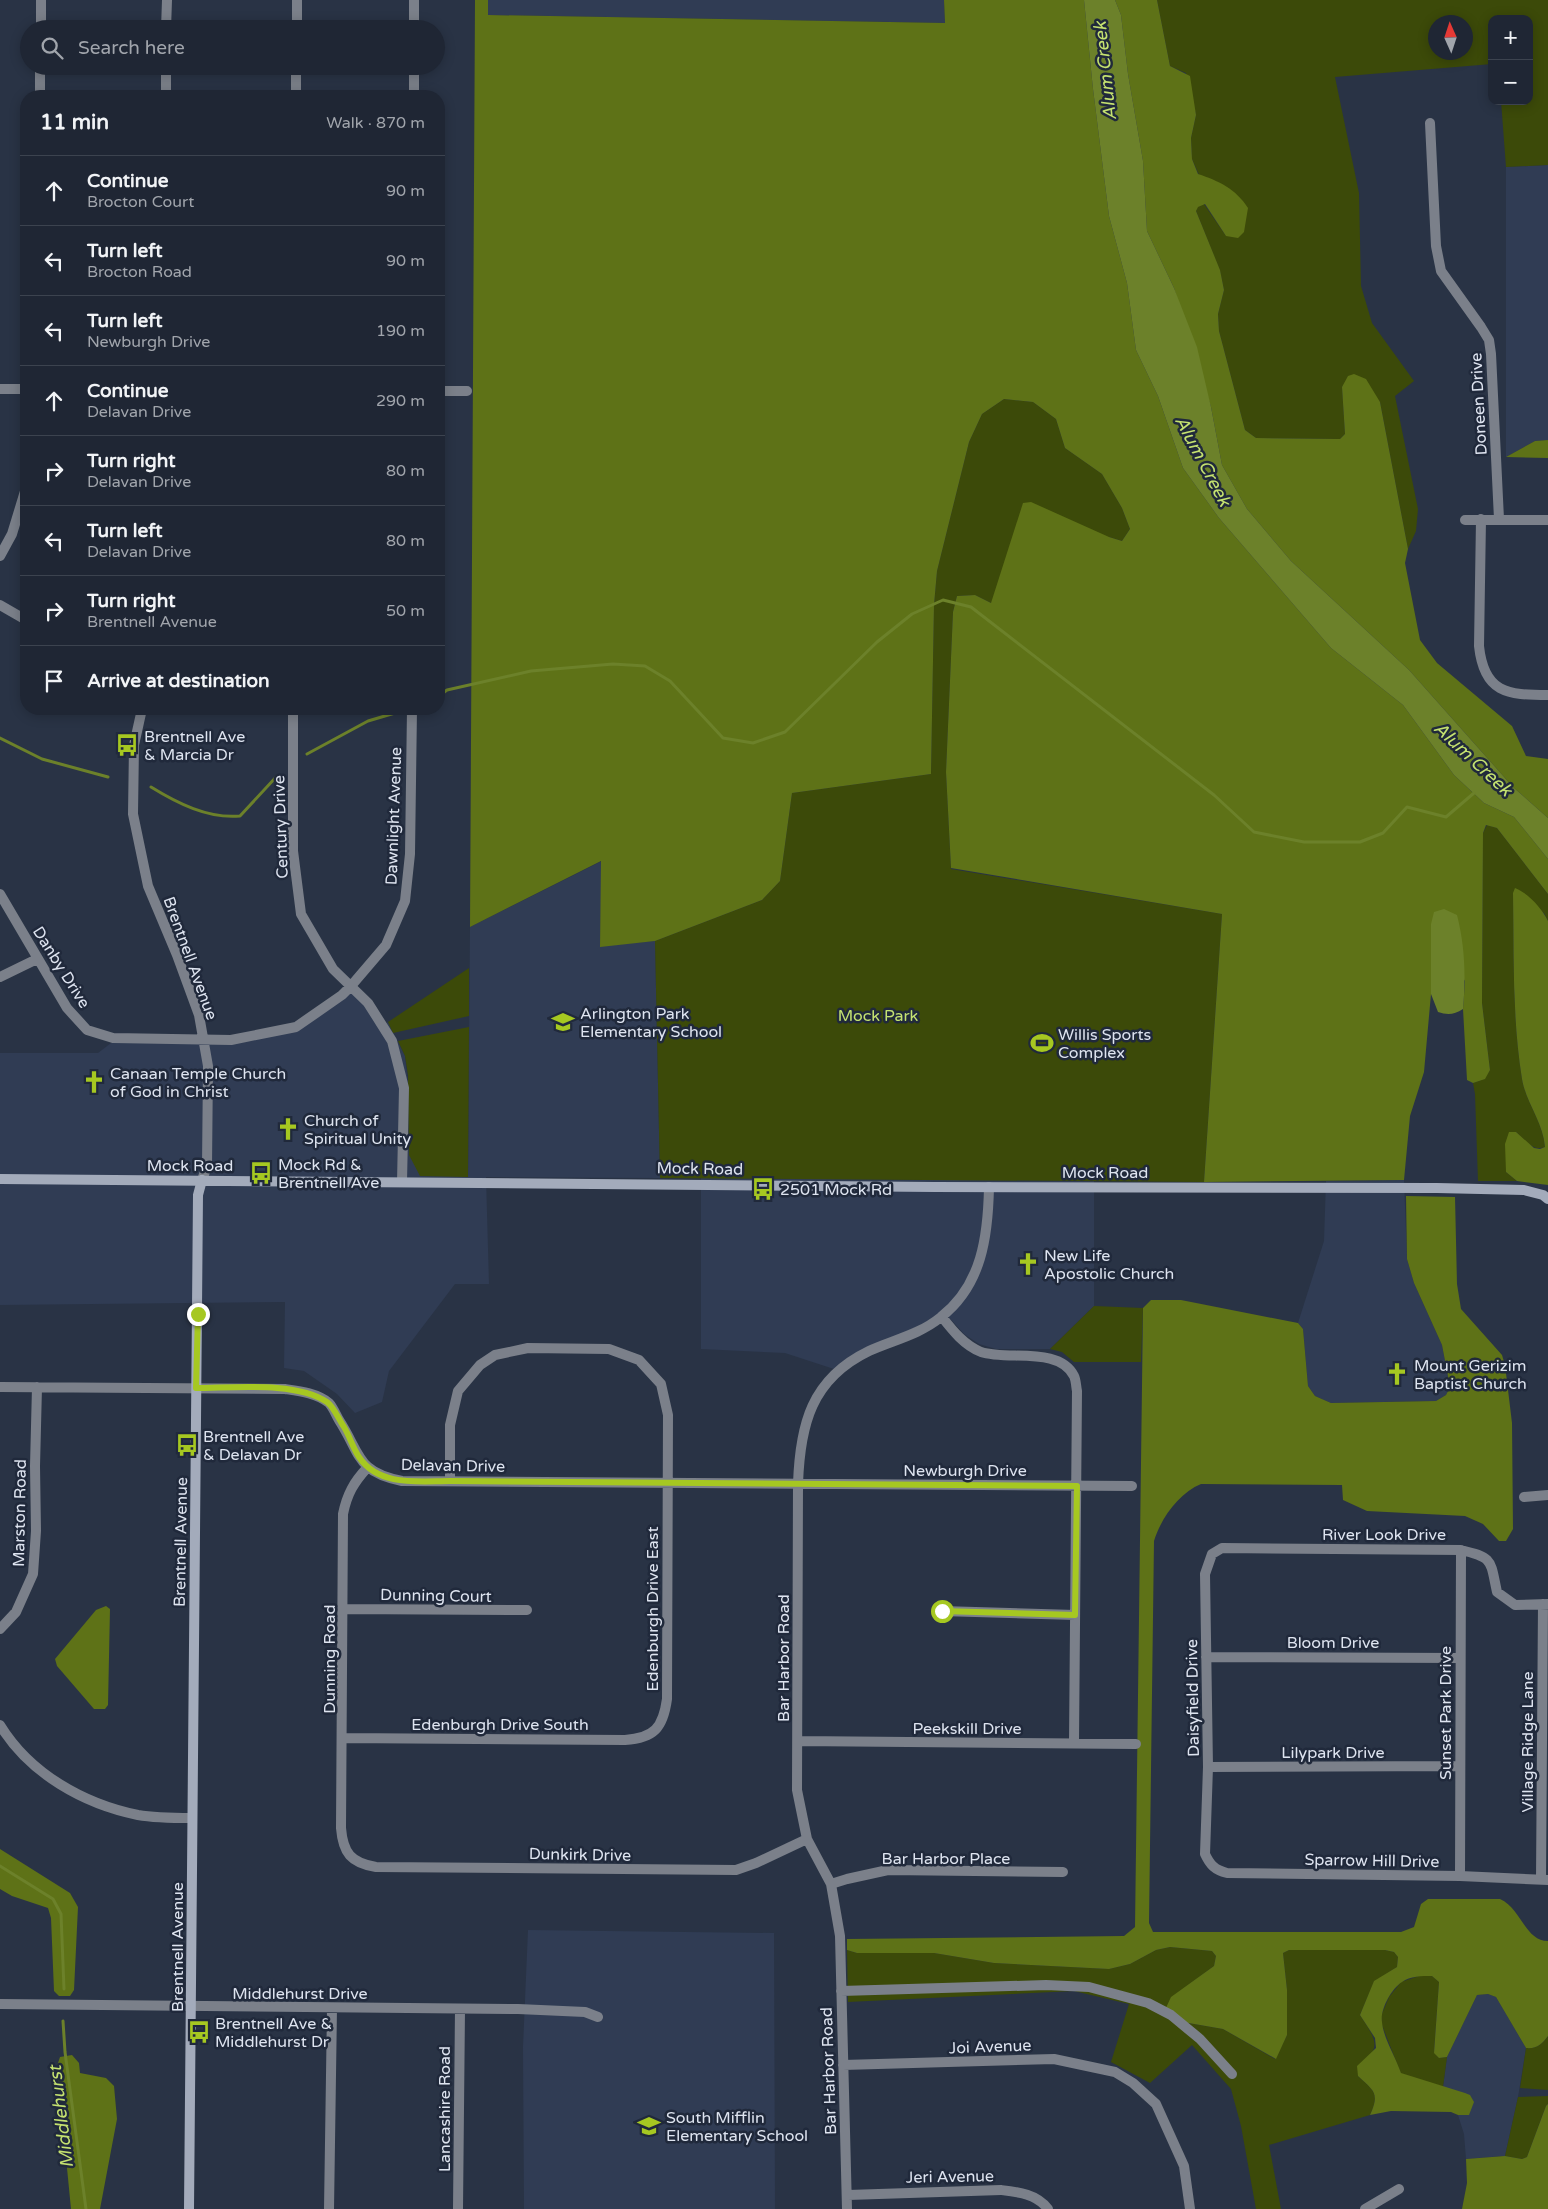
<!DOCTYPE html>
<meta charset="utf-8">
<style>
body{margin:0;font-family:"Varela Round",sans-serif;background:#2c3240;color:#f1f3f6}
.controls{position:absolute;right:15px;top:15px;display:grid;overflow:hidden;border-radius:10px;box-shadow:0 2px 12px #0003}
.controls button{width:45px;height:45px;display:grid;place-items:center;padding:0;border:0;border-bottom:1px solid #3c434f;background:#1f2634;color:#f1f3f6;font:25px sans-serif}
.compass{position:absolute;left:1428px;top:15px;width:45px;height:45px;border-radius:50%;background:#1f2634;box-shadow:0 2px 12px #0003;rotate:357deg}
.stop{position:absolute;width:15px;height:15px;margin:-11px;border:4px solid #a6c821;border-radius:50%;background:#fff}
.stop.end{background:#a6c821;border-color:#fff;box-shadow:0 1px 5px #0008}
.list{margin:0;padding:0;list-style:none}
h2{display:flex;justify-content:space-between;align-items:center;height:65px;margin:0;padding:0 20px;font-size:21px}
h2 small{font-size:16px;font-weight:400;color:#a1a5ac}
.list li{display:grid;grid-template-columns:32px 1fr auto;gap:15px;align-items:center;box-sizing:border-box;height:70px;padding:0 20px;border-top:1px solid #3c434f}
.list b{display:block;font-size:19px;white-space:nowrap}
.list p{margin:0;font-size:16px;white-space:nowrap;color:#a1a5ac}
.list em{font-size:16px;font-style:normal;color:#a1a5ac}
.icon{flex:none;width:28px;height:28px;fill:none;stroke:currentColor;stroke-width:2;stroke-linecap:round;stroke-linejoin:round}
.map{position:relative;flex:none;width:1548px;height:2209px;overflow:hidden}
.search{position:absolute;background:#1f2634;box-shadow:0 2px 12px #0003;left:20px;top:20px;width:425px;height:55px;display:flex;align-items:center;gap:12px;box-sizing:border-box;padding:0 18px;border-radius:28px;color:#a1a5ac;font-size:19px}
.panel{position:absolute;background:#1f2634;box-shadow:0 2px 12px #0003;left:20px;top:90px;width:425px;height:625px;border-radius:20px}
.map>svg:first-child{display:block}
.built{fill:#303c54}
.green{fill:#3c4a09;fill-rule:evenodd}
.forest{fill:#5e7217}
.water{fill:#6c812a}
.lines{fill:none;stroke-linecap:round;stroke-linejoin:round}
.stream{stroke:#6c812a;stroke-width:3}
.street{stroke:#7b808a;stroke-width:10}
.secondary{stroke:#a3abbb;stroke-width:10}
.route{stroke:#a6c821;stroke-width:6}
.labels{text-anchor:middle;stroke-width:5;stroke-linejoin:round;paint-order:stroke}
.street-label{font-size:16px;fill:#dee4f0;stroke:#20293b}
.poi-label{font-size:16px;fill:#dee4f0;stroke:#20293b;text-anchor:start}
.park-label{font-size:16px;fill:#c5e371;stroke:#20293b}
.water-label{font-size:18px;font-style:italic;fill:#c5e270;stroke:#20293b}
</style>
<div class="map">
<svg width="1548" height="2209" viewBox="0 0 1548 2209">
<rect width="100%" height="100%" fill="#293345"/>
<path class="built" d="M488,0H944L945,23L487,15Z
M1548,165V440L1535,441L1506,457V167Z
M602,861L600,946L655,941L660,1178L486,1177L489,1284H455L389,1371L382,1402L355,1413L337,1394L304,1371L284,1368L285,1302L0,1305V1053H98L119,1037L255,1035L287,1029L351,985L384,1025L388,1022L405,1056L409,1095V1155L468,1177L470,927Z
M701,1178L1094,1181V1306L1050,1349H996L979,1344L964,1334L944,1312L837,1370L785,1353L701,1349Z
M1404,1180L1407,1259L1414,1283L1442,1345L1450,1387L1446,1395L1436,1401L1331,1403L1315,1396L1308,1386L1303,1329L1298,1323L1324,1241L1326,1181Z
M528,1930L774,1933L775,2209H524L523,2047Z
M1488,1994L1496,1997L1526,2048L1518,2097L1505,2156L1466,2159L1464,2134L1458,2115H1469L1443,2087L1447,2057L1477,1995Z"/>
<path class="green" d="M1157,0H1548V165L1506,167L1501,101H1529V19H1492V64L1335,77L1359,193L1361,286L1372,323L1414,381L1395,396L1418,509L1416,531L1408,549L1380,402L1342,386L1345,434L1340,439L1256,438L1245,430L1219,331L1218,314L1224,290L1220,271L1196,211L1197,207L1204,204L1226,236L1192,159L1191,138L1196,115L1186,73L1170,66ZM1436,22H1466V52H1436Z
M1004,399L1033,402L1056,419L1065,448L1102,474L1122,508L1130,529L1122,541L1109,537L991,603L975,595L957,596L953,612L946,772L951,869L1222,914L1204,1182L660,1178L655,941L762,900L780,881L792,793L931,774L934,605L937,571L969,442L982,414Z
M1487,825L1497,828L1548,894V921L1544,913L1513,893C1514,955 1512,1017 1522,1079C1526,1103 1543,1122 1545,1147C1533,1152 1524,1139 1516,1132L1506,1172L1517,1181H1478L1475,1094L1473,1083L1484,1079L1490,1070L1482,1003L1483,833Z
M469,968V1016L393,1033L388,1022Z
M469,1027L468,1177L420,1176L409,1155L408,1075L405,1056L398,1041Z
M1094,1306L1143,1308L1141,1362H1074L1062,1352L1050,1349Z
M1170,1947L1212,1951L1216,1956L1214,1966L1172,1997L1177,2021L1223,2029L1275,2059L1287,2035V1990L1283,1953L1289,1950H1385L1394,1952L1398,1957L1397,1967L1374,1982L1360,2015C1381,2047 1378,2044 1358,2076C1374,2091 1380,2093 1370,2115L1269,2145L1281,2209H1256L1241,2126L1231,2089L1192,2045L1150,2083L1111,2062L1129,2004L1074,1991L848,2002L847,1950L857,1953H934L994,1963L1109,1969L1130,1964L1156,1950Z
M1419,1976H1432L1439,1982L1434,2052L1439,2058L1447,2057L1443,2087L1401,2074L1382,2025L1381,2016L1389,1997L1401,1982Z
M1548,2036V2090L1520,2088L1526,2048C1537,2049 1542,2044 1548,2036Z
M1548,2096V2104L1546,2106L1527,2157L1522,2159L1505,2156L1518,2097Z"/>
<path class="forest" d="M475,0H488V15L945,23L944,0H1084L1093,89L1109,216L1127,283L1136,350L1158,396L1183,468L1219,518L1331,648L1403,705L1454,775L1484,803L1514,817L1548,859V894L1497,828L1486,825L1483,833L1482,1003L1490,1070L1485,1079L1473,1083L1467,1080L1463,1009L1465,981L1431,924V994L1424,1072L1410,1116L1404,1180L1204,1182L1222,914L951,868L946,772L953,612L957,596L975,595L991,603L1023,503L1031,502L1109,537L1122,541L1130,529L1122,508L1102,474L1065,448L1056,419L1033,402L1004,399L982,414L969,442L937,571L934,605L931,774L792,793L780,881L762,900L655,941L600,947L601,861L470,927Z
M1115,0H1157L1170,66L1190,76L1196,115L1191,138L1192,159L1198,174C1219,181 1236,189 1248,208L1244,232L1238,238L1226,236L1205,204L1198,207L1196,211L1220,270L1224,290L1218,314L1219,331L1245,430L1256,438L1340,439L1345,434L1342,387L1348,376L1354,374L1366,379L1380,402L1408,549L1405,563L1420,640L1437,663L1512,726L1526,756L1548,759V818L1513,787L1409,670L1291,561L1247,509L1222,465L1211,407L1174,288L1147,231L1143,161L1128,74L1121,15Z
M1548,440V458L1506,457L1535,441Z
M1515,888C1528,893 1542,908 1548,921V1185L1517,1181L1506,1172L1505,1144L1509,1132H1516L1534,1148L1540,1149L1545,1147C1543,1122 1526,1103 1522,1079C1512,1017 1514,955 1513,893Z
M1406,1196L1455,1197L1457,1284L1461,1309L1502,1355L1505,1365L1512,1423L1513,1529L1506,1541H1499L1483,1524L1465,1516L1367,1511L1343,1500L1342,1485L1201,1484C1179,1493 1161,1518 1154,1541L1149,1923L1153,1932H1401L1414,1927L1421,1904L1428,1899H1500C1521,1908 1525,1941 1548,1941V2036C1542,2044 1537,2049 1526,2048L1496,1997L1488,1994L1477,1995L1447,2057L1439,2058L1434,2053L1439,1982L1432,1976C1422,1976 1410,1976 1402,1982C1391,1989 1380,2010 1382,2022C1383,2037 1396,2058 1401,2073L1465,2093L1470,2095L1474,2102L1469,2115H1458L1451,2112L1391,2111L1370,2115C1380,2093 1374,2091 1358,2076L1357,2066L1376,2048L1375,2038L1360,2015L1374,1981L1397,1967L1398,1957L1394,1952L1385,1950H1289L1283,1953L1287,1990V2035L1276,2059L1223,2029L1177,2021L1165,2010L1171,1997L1214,1966L1216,1956L1212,1951L1170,1947L1156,1950L1130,1964L1109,1969L994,1963L934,1953H857L847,1950V1939L1124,1936L1135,1927L1143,1308L1151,1300H1181L1298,1323L1303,1329L1308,1386L1315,1396L1331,1403L1436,1401L1446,1395L1450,1387L1442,1345L1414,1283L1407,1259Z
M106,1606L110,1609L108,1705L105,1709H94L57,1666L55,1659L96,1610Z
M0,1849L70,1893L78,1907L74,1990L70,1996H59L54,1991L51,1918L48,1908L12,1896L0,1889Z
M72,2055L79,2063L80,2073L106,2078L114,2086L117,2119L100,2209H71L57,2066L60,2057Z
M1548,2104V2209H1462L1467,2183L1466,2159L1505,2156L1522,2159L1527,2157L1546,2106Z"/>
<path class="water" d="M1084,0H1115L1121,15L1128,74L1143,161L1147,231L1174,288L1197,347L1211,407L1222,465L1247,509L1291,561L1409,670L1513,787L1548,818V859L1514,817L1484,803L1454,775L1403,705L1331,648L1219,518L1183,468L1158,396L1136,350L1127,283L1109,216L1093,89Z
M1444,909L1457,915C1465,946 1466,977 1463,1009C1454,1015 1447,1015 1438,1012L1431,994V924L1434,912Z"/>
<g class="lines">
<path class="stream" d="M439,696L447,690L531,671L613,664L645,666L670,681L723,738L753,743L785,732L877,642L912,614L943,600L971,607L1214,795L1254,832L1304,842H1360L1383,833L1407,807L1446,817L1474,793
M0,738L42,759L108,777
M307,754L368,721L395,713
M151,787C177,803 208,819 240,816L277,776
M0,1866L53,1899L61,1914L64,1989
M63,2021L65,2052L86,2209"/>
<path class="street" d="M41,29V0
M166,29L167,0
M297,29V0
M414,29V0
M40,96V66
M166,96V66
M296,96V66
M414,96V66
M1430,123L1436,246L1441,271L1481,327L1489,340L1491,354L1499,519
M0,389H26
M439,391H467
M1481,519L1479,646C1484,693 1507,695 1548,695
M1465,520H1548
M0,556L12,534L26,488
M0,605L26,620
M142,709L134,745L133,814L148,886L177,955L199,1015L208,1066L207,1166L202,1180
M293,709V851L301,914L333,969L368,1003L392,1041L404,1088L402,1182
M0,894L67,1008L87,1030L113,1038L231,1040L296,1027L342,995L351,986L386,945L405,901L410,854L412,709
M0,977L37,959
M942,1317C953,1331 964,1345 981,1352C1008,1361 1059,1346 1074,1376C1076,1380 1076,1386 1077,1391L1074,1743
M0,1387L285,1389C299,1391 317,1393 329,1403C333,1407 336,1415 339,1420C361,1454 356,1472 402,1481L1132,1486
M367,1468C354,1482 347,1494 343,1514L341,1828C343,1853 351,1863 376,1867L736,1870L756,1863L807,1839
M1524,1497L1548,1495
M1548,1604L1515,1605L1497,1592C1490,1560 1494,1558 1461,1550L1222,1548L1212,1554L1205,1574L1208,1767L1205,1854C1210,1865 1215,1870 1227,1873L1460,1876L1548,1880
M344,1609L527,1610
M941,1611L1075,1615
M0,1629L16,1612L33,1574L36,1531L35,1466L37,1387
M1206,1657L1460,1658
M0,1725C30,1774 84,1804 138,1815C155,1818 175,1818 192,1818
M343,1738L625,1740C654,1738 663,1728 667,1699L668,1415L661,1384L639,1360L609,1349L528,1348L495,1355L480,1365L458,1391L450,1425V1481
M798,1741L1136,1744
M1208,1767L1459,1766
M1460,1876L1461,1550
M1541,1880L1543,1604
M831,1884L847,1879L888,1870L1063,1872
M841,1991L1046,1985L1089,1987L1148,2003L1171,2015L1200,2039L1232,2074
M0,2004L518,2009L585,2012L598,2017
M843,2065L1054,2059L1115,2072L1133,2083L1156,2104L1184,2166L1190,2209
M848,2195L1001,2190C1018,2192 1037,2194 1048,2209
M329,2209L332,2008
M458,2209L460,2009
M847,2209L840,1936L831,1884L807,1839L797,1790L798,1484C800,1425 811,1379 869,1351C893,1340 919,1335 941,1317C982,1285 988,1236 989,1187
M1365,2209L1399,2189"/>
<path class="secondary" d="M0,1179L934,1187L1437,1188L1524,1190L1543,1195L1548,1199
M189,2209L198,1195L202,1180"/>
</g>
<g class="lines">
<path class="route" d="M198,1314L196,1388C233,1388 296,1381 327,1402C334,1407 339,1420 344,1427C350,1437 353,1448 359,1457C379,1487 419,1481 450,1481L1077,1486L1075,1615L942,1611"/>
</g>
<defs>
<symbol id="bus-bare" viewBox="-9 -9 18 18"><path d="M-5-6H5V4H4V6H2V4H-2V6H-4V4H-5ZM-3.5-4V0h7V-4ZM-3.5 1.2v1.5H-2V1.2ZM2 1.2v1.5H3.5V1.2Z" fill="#a6c821" stroke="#20293b" stroke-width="2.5" paint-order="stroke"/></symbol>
<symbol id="school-bare" viewBox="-9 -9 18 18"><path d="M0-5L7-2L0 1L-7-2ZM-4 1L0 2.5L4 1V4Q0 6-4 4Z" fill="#a6c821" stroke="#20293b" stroke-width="2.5" paint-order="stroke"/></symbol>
<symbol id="stadium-bare" viewBox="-9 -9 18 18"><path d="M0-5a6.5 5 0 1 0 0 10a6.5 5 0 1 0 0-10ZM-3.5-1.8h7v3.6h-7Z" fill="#a6c821" stroke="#20293b" stroke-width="2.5" paint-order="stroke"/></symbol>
<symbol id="church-bare" viewBox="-9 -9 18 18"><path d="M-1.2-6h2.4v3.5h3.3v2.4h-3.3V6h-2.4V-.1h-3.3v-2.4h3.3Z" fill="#a6c821" stroke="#20293b" stroke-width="2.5" paint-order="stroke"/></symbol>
</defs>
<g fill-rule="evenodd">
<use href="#bus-bare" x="111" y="729" width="32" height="32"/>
<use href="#school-bare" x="547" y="1006" width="32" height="32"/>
<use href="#stadium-bare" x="1026" y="1027" width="32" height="32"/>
<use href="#church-bare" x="78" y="1066" width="32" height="32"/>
<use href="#church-bare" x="272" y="1113" width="32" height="32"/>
<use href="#bus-bare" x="245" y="1157" width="32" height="32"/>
<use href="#bus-bare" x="747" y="1173" width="32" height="32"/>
<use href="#church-bare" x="1012" y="1248" width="32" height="32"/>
<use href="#church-bare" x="1381" y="1358" width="32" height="32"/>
<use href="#bus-bare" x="171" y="1429" width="32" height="32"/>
<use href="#bus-bare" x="183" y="2016" width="32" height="32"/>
<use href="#school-bare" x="633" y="2110" width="32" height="32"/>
</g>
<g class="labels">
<g class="street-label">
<text transform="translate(1478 404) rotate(-93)" y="6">Doneen Drive</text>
<text transform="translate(393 816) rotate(-88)" y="6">Dawnlight Avenue</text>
<text transform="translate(280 827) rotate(-92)" y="6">Century Drive</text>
<text transform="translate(191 958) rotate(70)" y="6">Brentnell Avenue</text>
<text transform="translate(62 967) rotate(58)" y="6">Danby Drive</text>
<text x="190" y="1171">Mock Road</text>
<text transform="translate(700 1168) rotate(1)" y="6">Mock Road</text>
<text x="1105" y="1178">Mock Road</text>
<text transform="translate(453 1465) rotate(1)" y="6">Delavan Drive</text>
<text x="965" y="1476">Newburgh Drive</text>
<text transform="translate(19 1513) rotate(-89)" y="6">Marston Road</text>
<text x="1384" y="1540">River Look Drive</text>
<text transform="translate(180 1542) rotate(-89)" y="6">Brentnell Avenue</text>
<text transform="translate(436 1595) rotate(1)" y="6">Dunning Court</text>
<text transform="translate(652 1609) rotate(-90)" y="6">Edenburgh Drive East</text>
<text x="1333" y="1648">Bloom Drive</text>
<text transform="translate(783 1658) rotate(-90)" y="6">Bar Harbor Road</text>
<text transform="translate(329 1659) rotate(-90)" y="6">Dunning Road</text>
<text transform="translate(1192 1698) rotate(-91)" y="6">Daisyfield Drive</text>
<text transform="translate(1445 1713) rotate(-90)" y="6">Sunset Park Drive</text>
<text x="500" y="1730">Edenburgh Drive South</text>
<text x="967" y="1734">Peekskill Drive</text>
<text transform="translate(1527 1742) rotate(-90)" y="6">Village Ridge Lane</text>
<text x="1333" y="1758">Lilypark Drive</text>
<text transform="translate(580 1854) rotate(1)" y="6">Dunkirk Drive</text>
<text x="946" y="1864">Bar Harbor Place</text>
<text transform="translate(1372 1860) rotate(1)" y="6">Sparrow Hill Drive</text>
<text transform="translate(177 1947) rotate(-90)" y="6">Brentnell Avenue</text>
<text x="300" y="1999">Middlehurst Drive</text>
<text transform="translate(990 2046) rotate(-2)" y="6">Joi Avenue</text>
<text transform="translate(828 2071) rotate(-92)" y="6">Bar Harbor Road</text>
<text transform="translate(444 2109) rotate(-90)" y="6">Lancashire Road</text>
<text transform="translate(950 2176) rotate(-1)" y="6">Jeri Avenue</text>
</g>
<g class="poi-label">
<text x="144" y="742">Brentnell Ave<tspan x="144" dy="18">&amp; Marcia Dr</tspan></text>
<text x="580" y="1019">Arlington Park<tspan x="580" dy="18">Elementary School</tspan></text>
<text x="1058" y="1040">Willis Sports<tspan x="1058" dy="18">Complex</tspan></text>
<text x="110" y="1079">Canaan Temple Church<tspan x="110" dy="18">of God in Christ</tspan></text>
<text x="304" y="1126">Church of<tspan x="304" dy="18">Spiritual Unity</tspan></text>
<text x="278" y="1170">Mock Rd &amp;<tspan x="278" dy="18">Brentnell Ave</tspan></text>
<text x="780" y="1195">2501 Mock Rd</text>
<text x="1044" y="1261">New Life<tspan x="1044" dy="18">Apostolic Church</tspan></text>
<text x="1414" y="1371">Mount Gerizim<tspan x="1414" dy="18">Baptist Church</tspan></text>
<text x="203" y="1442">Brentnell Ave<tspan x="203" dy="18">&amp; Delavan Dr</tspan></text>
<text x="215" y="2029">Brentnell Ave &amp;<tspan x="215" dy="18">Middlehurst Dr</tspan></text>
<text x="666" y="2123">South Mifflin<tspan x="666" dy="18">Elementary School</tspan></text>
</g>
<g class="park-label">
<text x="878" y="1021">Mock Park</text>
</g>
<g class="water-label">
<text transform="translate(1105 71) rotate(-96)" y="6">Alum Creek</text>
<text transform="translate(1203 461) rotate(62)" y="6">Alum Creek</text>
<text transform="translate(1473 759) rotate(43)" y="6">Alum Creek</text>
<text transform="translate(61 2117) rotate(-97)" y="6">Middlehurst</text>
</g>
</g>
</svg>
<div class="controls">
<button>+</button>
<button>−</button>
</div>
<svg class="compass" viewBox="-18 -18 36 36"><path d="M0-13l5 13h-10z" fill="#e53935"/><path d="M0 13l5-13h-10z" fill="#a1a5ac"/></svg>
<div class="stop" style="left:942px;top:1611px"></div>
<div class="stop end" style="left:198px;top:1314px"></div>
<div class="search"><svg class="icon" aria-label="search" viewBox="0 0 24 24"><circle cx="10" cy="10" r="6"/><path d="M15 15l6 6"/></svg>Search here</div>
<section class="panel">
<h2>11 min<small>Walk · 870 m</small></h2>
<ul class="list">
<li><svg class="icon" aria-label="ahead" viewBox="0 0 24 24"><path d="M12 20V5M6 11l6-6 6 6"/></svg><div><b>Continue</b><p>Brocton Court</p></div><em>90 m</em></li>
<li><svg class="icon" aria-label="left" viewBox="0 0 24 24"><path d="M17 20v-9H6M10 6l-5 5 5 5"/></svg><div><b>Turn left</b><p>Brocton Road</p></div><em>90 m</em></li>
<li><svg class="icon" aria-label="left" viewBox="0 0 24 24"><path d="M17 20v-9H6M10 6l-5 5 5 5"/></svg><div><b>Turn left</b><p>Newburgh Drive</p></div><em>190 m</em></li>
<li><svg class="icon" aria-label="ahead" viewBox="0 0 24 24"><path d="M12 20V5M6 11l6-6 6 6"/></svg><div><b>Continue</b><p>Delavan Drive</p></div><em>290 m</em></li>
<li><svg class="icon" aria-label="right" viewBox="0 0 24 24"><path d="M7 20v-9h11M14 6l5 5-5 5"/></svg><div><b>Turn right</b><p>Delavan Drive</p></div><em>80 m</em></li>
<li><svg class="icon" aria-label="left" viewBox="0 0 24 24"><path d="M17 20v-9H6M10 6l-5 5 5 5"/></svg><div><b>Turn left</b><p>Delavan Drive</p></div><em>80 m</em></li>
<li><svg class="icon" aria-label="right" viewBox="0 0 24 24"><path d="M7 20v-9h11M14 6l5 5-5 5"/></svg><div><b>Turn right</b><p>Brentnell Avenue</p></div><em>50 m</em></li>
<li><svg class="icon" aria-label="arrive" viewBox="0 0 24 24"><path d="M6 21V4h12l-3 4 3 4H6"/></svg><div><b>Arrive at destination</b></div></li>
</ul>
</section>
</div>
